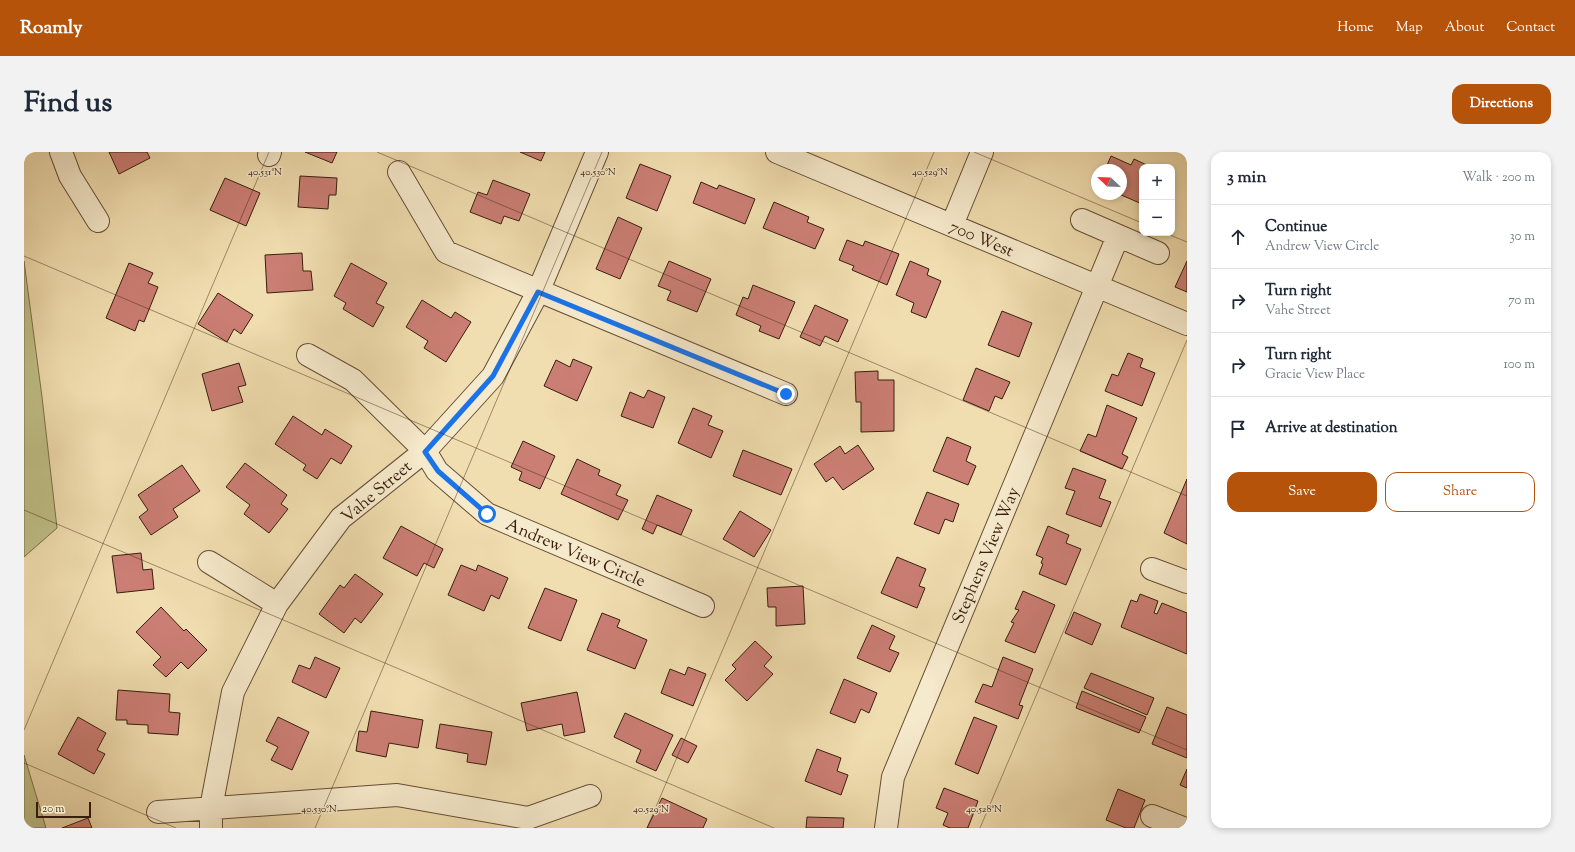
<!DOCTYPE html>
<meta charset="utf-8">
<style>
body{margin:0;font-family:"Sorts Mill Goudy",serif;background:#f2f2f3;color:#1f2937}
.controls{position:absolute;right:12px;top:12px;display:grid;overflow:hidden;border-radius:8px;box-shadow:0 2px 6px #0003}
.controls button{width:36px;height:36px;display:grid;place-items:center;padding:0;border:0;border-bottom:1px solid #e0e1e3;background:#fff;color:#1f2937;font:20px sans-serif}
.compass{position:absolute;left:1067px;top:12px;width:36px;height:36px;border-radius:50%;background:#fff;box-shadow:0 2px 6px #0003;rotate:293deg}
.scale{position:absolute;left:12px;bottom:10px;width:55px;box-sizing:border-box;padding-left:4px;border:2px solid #391e0d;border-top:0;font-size:11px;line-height:14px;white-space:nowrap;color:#391e0d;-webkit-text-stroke:3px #f6eacc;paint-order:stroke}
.stop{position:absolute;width:12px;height:12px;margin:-9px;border:3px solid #1a73e8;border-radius:50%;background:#fff}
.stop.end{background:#1a73e8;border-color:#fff;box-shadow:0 1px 4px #0008}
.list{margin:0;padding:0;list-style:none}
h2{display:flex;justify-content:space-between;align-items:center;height:52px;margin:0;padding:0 16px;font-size:17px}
h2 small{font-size:13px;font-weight:400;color:#747a83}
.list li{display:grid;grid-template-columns:26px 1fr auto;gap:12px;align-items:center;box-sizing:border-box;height:64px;padding:0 16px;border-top:1px solid #e0e1e3}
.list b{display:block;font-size:15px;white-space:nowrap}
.list p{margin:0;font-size:13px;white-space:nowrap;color:#747a83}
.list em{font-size:13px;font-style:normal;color:#747a83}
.actions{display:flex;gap:8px;padding:12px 16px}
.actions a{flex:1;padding:9px 0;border:1px solid #b45309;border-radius:12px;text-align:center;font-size:14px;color:#b45309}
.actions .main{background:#b45309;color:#fff}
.icon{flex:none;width:22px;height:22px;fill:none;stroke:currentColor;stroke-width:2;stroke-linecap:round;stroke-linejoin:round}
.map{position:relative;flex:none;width:1163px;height:676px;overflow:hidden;border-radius:12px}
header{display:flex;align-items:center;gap:24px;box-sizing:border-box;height:56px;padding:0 20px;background:#b45309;color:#fff}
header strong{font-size:19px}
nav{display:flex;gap:22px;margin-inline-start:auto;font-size:14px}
.intro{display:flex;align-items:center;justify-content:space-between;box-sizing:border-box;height:96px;padding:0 24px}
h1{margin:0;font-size:28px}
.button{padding:10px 18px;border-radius:12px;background:#b45309;color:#fff;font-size:14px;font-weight:700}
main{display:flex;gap:24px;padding:0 24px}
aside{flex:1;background:#fff;border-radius:12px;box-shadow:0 2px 6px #0003}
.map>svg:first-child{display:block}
.green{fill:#c0c087;stroke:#7c6f4a}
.building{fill:#cb7e74;stroke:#391e0d}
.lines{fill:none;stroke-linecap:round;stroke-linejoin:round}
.minor-casing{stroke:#674e36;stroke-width:24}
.minor{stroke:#f6eacc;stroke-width:22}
.route{stroke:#1a73e8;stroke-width:5}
.ticks{fill:none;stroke:#391e0d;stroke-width:1;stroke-opacity:0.45}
.labels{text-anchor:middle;stroke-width:3;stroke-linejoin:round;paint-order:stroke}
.street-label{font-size:17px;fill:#391e0d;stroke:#f6eacc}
.ticks-label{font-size:10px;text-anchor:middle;fill:#391e0d;stroke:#f6eacc;stroke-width:3;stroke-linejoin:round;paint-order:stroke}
</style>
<header>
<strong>Roamly</strong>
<nav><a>Home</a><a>Map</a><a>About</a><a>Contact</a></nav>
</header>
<div class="intro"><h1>Find us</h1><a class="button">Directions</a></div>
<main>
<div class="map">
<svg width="1163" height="676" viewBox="0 0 1163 676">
<rect width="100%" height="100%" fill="#f1deb0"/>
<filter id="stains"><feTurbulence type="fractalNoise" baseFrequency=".005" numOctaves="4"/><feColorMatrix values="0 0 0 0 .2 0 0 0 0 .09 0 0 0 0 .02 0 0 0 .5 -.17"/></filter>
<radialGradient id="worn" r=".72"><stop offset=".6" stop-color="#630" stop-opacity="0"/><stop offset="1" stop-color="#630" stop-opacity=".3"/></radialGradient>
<path class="green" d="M0,109L18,245L33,376L0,405Z
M0,603L22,676H0Z"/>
<path class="building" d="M85,0H123L126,6L95,22Z
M281,0H313L308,11Z
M496,0H521L517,9Z
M1087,4L1107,13L1110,7L1127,15H1118V52L1095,42H1097V18H1081Z
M616,12L647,24L633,59L602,46Z
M276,24L313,26L312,43H305L304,57L274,55Z
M201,26L236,41L222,74L186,58Z
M469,28L506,42L495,69L480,64L477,72L446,60L454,40L463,43Z
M677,30L693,37L695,33L731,47L721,72L669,51Z
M750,50L785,65L783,70L800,77L791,97L739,76Z
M594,65L618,76L596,127L572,117Z
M823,88L839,94L841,89L875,102L863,133L828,118L830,114L815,108Z
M278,101L279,119H287L289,138L243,141L241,103Z
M645,109L687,127L673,160L643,148L647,139L634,134Z
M886,109L905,117L903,123L917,129L902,166L887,160L890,151L872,143Z
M1163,109V140L1151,135Z
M105,111L129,121L124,131L134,135L120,170L115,168L111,179L82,166Z
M327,111L363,131L352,151L360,155L349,175L319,157L322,151L310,144Z
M729,133L771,150L755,187L735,179L737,174L712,163L719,145L724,147Z
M194,141L229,163L217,182L210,177L203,190L174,172Z
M398,148L427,166L431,160L447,170L422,210L400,196L404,189L382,175Z
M791,153L824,168L814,190L801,184L796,194L776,185Z
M978,159L1008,171L995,205L964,193Z
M1104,201L1119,207L1116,215L1131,221L1118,254L1081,239L1088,222L1094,224Z
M549,207L568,215L553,249L520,234L532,208L546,215Z
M215,211L222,233L214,235L219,250L188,259L178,222Z
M952,216L986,230L978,247L971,244L965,259L939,248Z
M854,219V228H870V279L837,280V250H832L831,220Z
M624,238L641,245L629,276L597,264L606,240L620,246Z
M1083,253L1113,266L1098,302L1104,305L1098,317L1056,299L1064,282L1072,285Z
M669,256L688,264L684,273L699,279L687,306L654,291Z
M269,264L298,283L301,277L328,294L317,312L307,306L293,327L279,318L282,313L251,292Z
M923,285L947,295L942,309L952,314L944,333L909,319Z
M499,289L531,304L516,337L495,328L498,320L487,315Z
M834,293L850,317L819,338L809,325L802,330L790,312L816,294L821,302Z
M719,298L768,317L757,343L709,324Z
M553,307L576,318L574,323L597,333L592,343L604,348L594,368L537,342Z
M221,311L263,343L257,352L264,357L245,381L220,362L226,353L202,335Z
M158,313L176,339L149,357L154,365L127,383L115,365L124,358L114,343Z
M1049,316L1082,328L1075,346L1087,350L1077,375L1042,362L1051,339L1041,336Z
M1163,327V392L1140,381Z
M903,340L935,352L929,370L921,367L915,382L890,372Z
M633,343L668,358L657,383L633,373L629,382L618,377Z
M716,359L747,378L730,405L699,387Z
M377,374L419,397L410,416L400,411L393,424L359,406Z
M1024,374L1045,383L1042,391L1057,397L1042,433L1015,422L1019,412L1017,411L1019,406L1012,403Z
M117,401L119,418L128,417L130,437L93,441L88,404Z
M873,405L902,417L895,434L901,436L893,456L857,441Z
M437,413L452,419L454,413L484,426L475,447L467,443L460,459L424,443Z
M331,422L359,442L337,471L331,466L320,481L295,462L316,433L320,436Z
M779,434L781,472L752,474V455H744L743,436Z
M521,436L553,448L537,489L504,476Z
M999,439L1031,453L1011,501L981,489L990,471L987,470L995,458L991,457Z
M1116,442L1134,449L1130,461L1133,462L1138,451L1163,461V502L1097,475L1107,448L1113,450Z
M137,455L160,479L162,477L183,498L164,517L157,510L142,525L129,513L137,505L112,480Z
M1050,460L1077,472L1068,493L1041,481Z
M578,461L596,468L593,475L623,488L611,517L563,498Z
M848,473L871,484L865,497L875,501L866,520L833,506Z
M731,489L748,505L740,514L749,522L723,549L701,528L712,517L708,513Z
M291,505L316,516L302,546L268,530L275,513L286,517Z
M979,505L1009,517L995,553L999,554L994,567L951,550L959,532L968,535Z
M664,515L682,522L669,554L637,541L646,517L661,523Z
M1067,521L1130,546L1123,563L1060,536Z
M820,527L853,541L845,561L837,557L831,571L806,561Z
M94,538L146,542L145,560L156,561L154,583L124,581V573L103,572V568H92Z
M1058,539L1122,565L1115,581L1052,556Z
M553,540L561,580L540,584L538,572L503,579L497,551Z
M1143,555L1163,563V606L1128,592Z
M347,559L399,568L394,596L365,591L362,605L332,599L335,579L343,580Z
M601,561L649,583L632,619L612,610L617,598L590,585Z
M54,565L82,581L73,598L81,602L70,622L34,602Z
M254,565L285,580L268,618L247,608L254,595L242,589Z
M950,565L973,574L954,622L931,612Z
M416,572L468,580L462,613L443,610L444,602L412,596Z
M657,586L673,594L664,611L648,603Z
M793,597L817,606L813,619L824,623L817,643L781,629Z
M1163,617V636L1156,633Z
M920,636L954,649L944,676H926L919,673L924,661L912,656Z
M1094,637L1121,648L1110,676H1102L1082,668Z
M638,646L683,667L679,676H623Z
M783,665L820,666L819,676H782Z
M64,666L68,676H38Z"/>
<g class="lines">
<defs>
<path id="minor" d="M37,0L46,24L74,69
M753,0L1163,172
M245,3L246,0
M375,20L422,100L762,242
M1058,68L1134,101
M928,73L958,0
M284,203L329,228L401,299L413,319L463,362L679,454
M185,410L253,452
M1128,417L1163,430
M134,660L373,643L504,666L566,644
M1128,664L1159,676
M187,676V656L209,540L253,452L317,366L401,299L469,224L514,140L573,0
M862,676L869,625L1094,84"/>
</defs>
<use href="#minor" class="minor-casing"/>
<use href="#minor" class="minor"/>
</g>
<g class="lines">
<path class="route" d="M463,362L414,319L401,300L469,224L514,140L762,242"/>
</g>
<path class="ticks" d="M353,0L1163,344M950,0L1118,71M1141,81L1163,90M0,104L1163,598M0,358L750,676M0,578L245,0M0,611L152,676M291,676L578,0M623,676L910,0M956,676L1163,188"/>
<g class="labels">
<g class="street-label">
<text transform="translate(958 86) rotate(23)" y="6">700 West</text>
<text transform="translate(352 339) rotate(-40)" y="6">Vahe Street</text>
<text transform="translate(552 400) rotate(23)" y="6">Andrew View Circle</text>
<text transform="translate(961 403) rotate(-67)" y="6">Stephens View Way</text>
</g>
</g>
<g class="ticks-label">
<text x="574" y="23">40.530°N</text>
<text x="241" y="23">40.531°N</text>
<text x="906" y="23">40.529°N</text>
<text x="295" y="660">40.530°N</text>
<text x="627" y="660">40.529°N</text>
<text x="960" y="660">40.528°N</text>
</g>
<rect width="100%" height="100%" filter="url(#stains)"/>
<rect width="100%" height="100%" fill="url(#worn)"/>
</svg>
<div class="controls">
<button>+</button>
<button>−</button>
</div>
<svg class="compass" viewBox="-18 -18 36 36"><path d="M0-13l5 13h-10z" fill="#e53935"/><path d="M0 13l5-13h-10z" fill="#747a83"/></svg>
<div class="scale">20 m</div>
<div class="stop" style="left:463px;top:362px"></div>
<div class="stop end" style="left:762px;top:242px"></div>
</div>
<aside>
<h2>3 min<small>Walk · 200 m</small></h2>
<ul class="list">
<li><svg class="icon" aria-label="ahead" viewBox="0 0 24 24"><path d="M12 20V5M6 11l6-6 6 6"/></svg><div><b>Continue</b><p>Andrew View Circle</p></div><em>30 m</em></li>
<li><svg class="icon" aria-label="right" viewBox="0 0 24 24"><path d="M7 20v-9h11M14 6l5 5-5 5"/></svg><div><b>Turn right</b><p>Vahe Street</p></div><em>70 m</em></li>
<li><svg class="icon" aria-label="right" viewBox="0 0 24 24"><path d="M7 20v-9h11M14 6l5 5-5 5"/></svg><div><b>Turn right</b><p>Gracie View Place</p></div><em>100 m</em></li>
<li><svg class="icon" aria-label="arrive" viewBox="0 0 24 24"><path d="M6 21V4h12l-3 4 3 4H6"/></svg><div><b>Arrive at destination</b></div></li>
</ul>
<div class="actions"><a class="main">Save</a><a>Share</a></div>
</aside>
</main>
